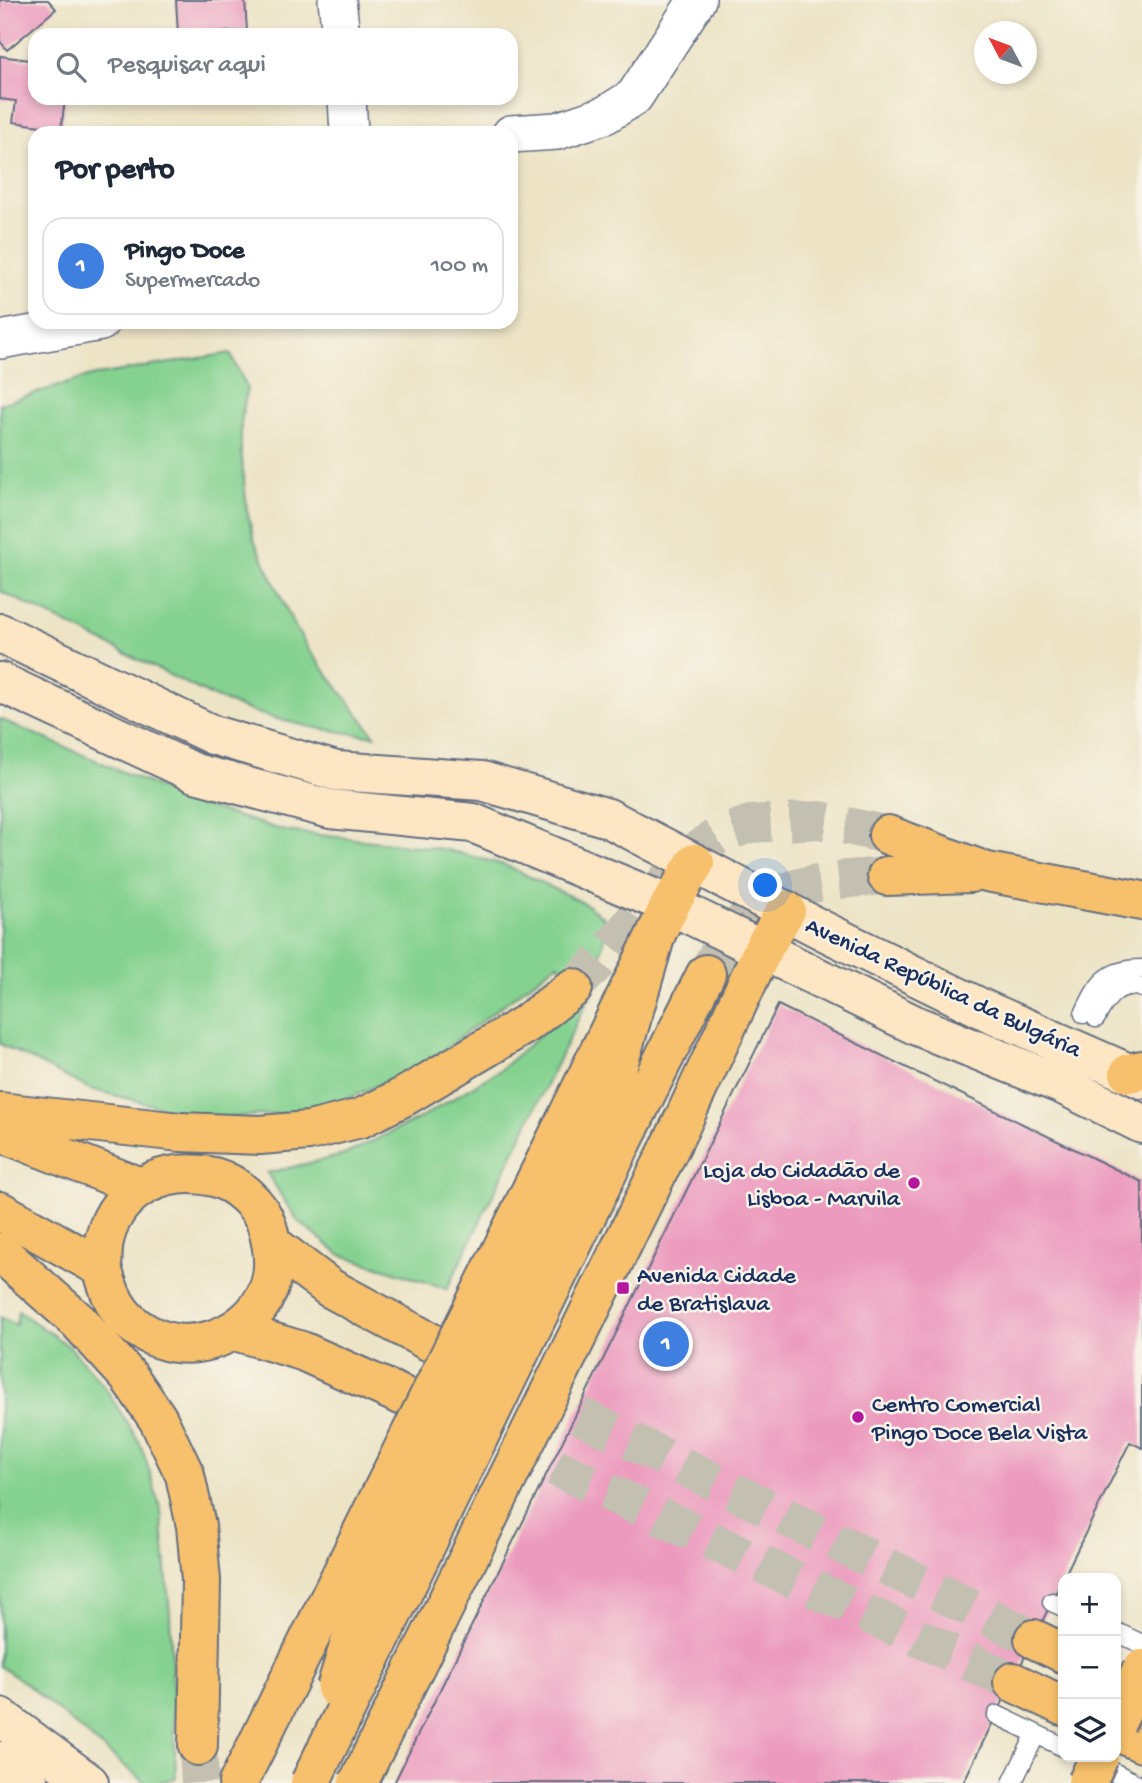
<!DOCTYPE html>
<html lang="pt">
<meta charset="utf-8">
<style>
body{margin:0;font-family:"Gochi Hand",sans-serif;background:#f6f6f7;color:#1f2937}
.controls{position:absolute;right:21px;bottom:21px;display:grid;overflow:hidden;border-radius:14px;box-shadow:0 4px 10px #0003}
.controls button{width:63px;height:63px;display:grid;place-items:center;padding:0;border:0;border-bottom:2px solid #e0e1e3;background:#fff;color:#1f2937;font:35px sans-serif}
.compass{position:absolute;left:974px;top:21px;width:63px;height:63px;border-radius:50%;background:#fff;box-shadow:0 4px 10px #0003;rotate:311deg}
.you{position:absolute;left:766px;top:886px;width:24px;height:24px;margin:-18px;border:5px solid #fff;border-radius:50%;background:#1a73e8;box-shadow:0 0 0 10px #1a73e833}
.badge{display:grid;place-items:center;width:46px;height:46px;border-radius:50%;background:#d93025;color:#fff;font-size:23px;font-weight:700}
.pin{position:absolute;translate:-50% -50%;border:4px solid #fff;box-shadow:0 2px 7px #0006}
.list{margin:0;padding:0;list-style:none}
h2{display:flex;justify-content:space-between;align-items:center;height:91px;margin:0;padding:0 28px;font-size:30px}
h2 small{font-size:23px;font-weight:400;color:#747a83}
.list li{display:grid;grid-template-columns:46px 1fr auto;gap:21px;align-items:center;box-sizing:border-box;height:98px;margin:0 14px 14px;padding:0 14px;border:2px solid #e0e1e3;border-radius:21px}
.list b{display:block;font-size:26px;white-space:nowrap}
.list p{margin:0;font-size:23px;white-space:nowrap;color:#747a83}
.list em{font-size:23px;font-style:normal;color:#747a83}
.icon{flex:none;width:38px;height:38px;fill:none;stroke:currentColor;stroke-width:2;stroke-linecap:round;stroke-linejoin:round}
.map{position:relative;flex:none;width:1142px;height:1783px;overflow:hidden}
.search{position:absolute;background:#fff;box-shadow:0 4px 10px #0003;left:28px;top:28px;width:490px;height:77px;display:flex;align-items:center;gap:18px;box-sizing:border-box;padding:0 24px;border-radius:21px;color:#747a83;font-size:26px}
.panel{position:absolute;background:#fff;box-shadow:0 4px 10px #0003;left:28px;top:126px;width:490px;height:203px;border-radius:21px}
.map>svg:first-child{display:block}
.green{fill:#85d290;stroke:#508077;stroke-width:2}
.building{fill:#ec9bbe}
.lines{fill:none;stroke-linecap:round;stroke-linejoin:round}
.highway-tunnel{stroke:#c3c0b1;stroke-width:38;stroke-dasharray:38 19;stroke-linecap:butt}
.lane-casing{stroke:#646e82;stroke-width:21}
.street-casing{stroke:#646e82;stroke-width:40}
.secondary-casing{stroke:#646e82;stroke-width:42}
.primary-casing{stroke:#646e82;stroke-width:42}
.highway-casing{stroke:#646e82;stroke-width:42}
.lane{stroke:#fff;stroke-width:18}
.street{stroke:#fff;stroke-width:37}
.secondary{stroke:#fce6c4;stroke-width:38}
.primary{stroke:#f7c06c;stroke-width:38}
.highway{stroke:#f7c06c;stroke-width:38}
.primary-bridge-casing{stroke:#646e82;stroke-width:42;stroke-linecap:butt}
.highway-bridge-casing{stroke:#646e82;stroke-width:42;stroke-linecap:butt}
.primary-bridge{stroke:#f7c06c;stroke-width:38}
.highway-bridge{stroke:#f7c06c;stroke-width:38}
.poi-dot{fill:#b5179e;stroke:#f7f3e8;stroke-width:2.5}
.labels{text-anchor:middle;stroke-width:5;stroke-linejoin:round;paint-order:stroke}
.street-label{font-size:24px;fill:#1b2f5e;stroke:#f7f3e8}
.poi-label{font-size:24px;fill:#1b2f5e;stroke:#f7f3e8;text-anchor:start}
</style>
<div class="map">
<svg width="1142" height="1783" viewBox="0 0 1142 1783">
<rect width="100%" height="100%" fill="#f7f3e8"/>
<filter id="ink" filterUnits="userSpaceOnUse"><feTurbulence type="fractalNoise" baseFrequency=".0143" numOctaves="2"/><feDisplacementMap in="SourceGraphic" scale="14" xChannelSelector="R" yChannelSelector="G"/><feConvolveMatrix kernelMatrix="1 2 1 2 8 2 1 2 1" color-interpolation-filters="sRGB"/></filter>
<filter id="wash" filterUnits="userSpaceOnUse"><feTurbulence type="fractalNoise" baseFrequency=".00686" numOctaves="4" result="noise"/><feDisplacementMap in="SourceGraphic" scale="28" xChannelSelector="R" yChannelSelector="G"/><feGaussianBlur stdDeviation="1.57" result="paint"/><feColorMatrix in="noise" values="0 0 0 0 0 0 0 0 0 0 0 0 0 0 0 0 0 1.4 0 .05"/><feComposite in="paint" operator="in"/></filter>
<g filter="url(#wash)">
<rect width="100%" height="100%" fill="#ede4c6"/>
<path class="green" d="M230,353L247,388L241,423V453L247,510L254,540L294,625L309,650L375,736C315,730 273,721 216,698L0,591V404L91,376Z
M0,719L199,805L285,831L443,849L505,865L586,904L604,918L605,934L592,991L447,1289L339,1254L297,1220L267,1173L344,1155L422,1117L500,1070L581,999L558,963L427,1063L321,1111L208,1119L90,1089L0,1044Z
M18,1311L70,1347L104,1386L140,1443L151,1476L161,1511L170,1614L176,1778L157,1783H145L26,1684L0,1666V1317L16,1325Z"/>
<g id="blocks">
<path class="building" d="M0,0H48L56,9L7,50L0,41Z
M176,0H245L247,31L178,34Z
M52,29L88,33V35H51Z
M32,42L35,43V98L65,100L61,129L13,122L16,101L0,99V56L30,60Z
M778,1005L1142,1182V1448L1130,1442L963,1783H394Z"/>
</g>
</g>
<g filter="url(#ink)">
<use href="#blocks" fill-opacity="0" stroke="#646e82" stroke-width="2"/>
<g class="lines">
<path class="highway-tunnel" d="M706,974C756,885 792,883 887,876
M573,988L607,953L665,882L690,855L717,836L750,824L820,820L888,835
M477,1365L1034,1639
M452,1419L1013,1682
M198,1746L200,1783"/>
<defs>
<path id="lane" d="M1084,1014C1098,984 1106,969 1142,969
M1096,1018C1105,999 1119,979 1142,988
M1052,1602L1063,1607
M1116,1632L1142,1644
M997,1715L1063,1747
M1091,1761L1135,1783
M1012,1783L1036,1734"/>
<path id="street" d="M337,0L341,35
M347,98L349,133
M511,134L557,131L605,115L634,97L697,0
M0,340L101,322"/>
<path id="secondary" d="M0,633L213,735L336,771L482,781L608,818L822,930L987,1011L1142,1079
M0,682L195,773L330,809L473,823L670,905L917,1026L1063,1085L1142,1124
M0,1717L89,1783
M0,1761L29,1783"/>
<path id="primary" d="M583,1085L670,905L695,863
M680,1127L763,949L786,910
M238,1783L258,1743"/>
<path id="highway" d="M888,835L987,872L1142,901
M887,876L971,873
M1129,1073L1142,1070
M607,1103L656,934
M639,1108L706,974
M0,1112L180,1132L260,1135L309,1131L361,1118L405,1096L526,1024L573,988
M0,1132L140,1187
M0,1211L102,1268C107,1284 111,1299 121,1312C134,1329 155,1340 175,1343C221,1349 270,1316 273,1267C274,1252 271,1240 267,1226C260,1204 236,1183 214,1177C167,1166 118,1187 105,1237C102,1246 103,1258 102,1268
M273,1245L330,1288L430,1342
M0,1252L78,1321L129,1377L158,1419L185,1475L196,1526L201,1580L198,1746
M235,1331L302,1351L403,1396
M1034,1639L1063,1653
M1013,1682L1063,1706
M1116,1731L1142,1743"/>
</defs>
<use href="#lane" class="lane-casing"/>
<use href="#street" class="street-casing"/>
<use href="#secondary" class="secondary-casing"/>
<use href="#primary" class="primary-casing"/>
<use href="#highway" class="highway-casing"/>
<use href="#lane" class="lane"/>
<use href="#street" class="street"/>
<use href="#secondary" class="secondary"/>
<use href="#primary" class="primary"/>
<use href="#highway" class="highway"/>
<defs>
<path id="primary-bridge" d="M258,1743L583,1085
M358,1783L680,1127"/>
<path id="highway-bridge" d="M336,1688L357,1620L607,1103
M1116,1723L1142,1669
M310,1783L639,1108
M1087,1783L1099,1757"/>
</defs>
<use href="#primary-bridge" class="primary-bridge-casing"/>
<use href="#highway-bridge" class="highway-bridge-casing"/>
<use href="#primary-bridge" class="primary-bridge"/>
<use href="#highway-bridge" class="highway-bridge"/>
</g>
</g>
<g class="poi-dot">
<circle cx="914" cy="1183" r="7"/>
<rect x="616" y="1281" width="14" height="14" rx="3.5"/>
<circle cx="858" cy="1417" r="7"/>
</g>
<g class="labels">
<g class="street-label">
<text transform="translate(944 986) rotate(25)" y="8">Avenida República da Bulgária</text>
</g>
<g class="poi-label">
<text x="900" y="1177" text-anchor="end">Loja do Cidadão de<tspan x="900" dy="28">Lisboa - Marvila</tspan></text>
<text x="637" y="1282">Avenida Cidade<tspan x="637" dy="28">de Bratislava</tspan></text>
<text x="872" y="1411">Centro Comercial<tspan x="872" dy="28">Pingo Doce Bela Vista</tspan></text>
</g>
</g>
</svg>
<div class="controls">
<button>+</button>
<button>−</button>
<button><svg class="icon" aria-label="layers" viewBox="0 0 24 24"><path d="M12 4l9 5-9 5-9-5zM3 14l9 5 9-5"/></svg></button>
</div>
<svg class="compass" viewBox="-18 -18 36 36"><path d="M0-13l5 13h-10z" fill="#e53935"/><path d="M0 13l5-13h-10z" fill="#747a83"/></svg>
<div class="you"></div>
<div class="pin badge" style="left:666px;top:1344px;background:#3f7fe0">1</div>
<div class="search"><svg class="icon" aria-label="search" viewBox="0 0 24 24"><circle cx="10" cy="10" r="6"/><path d="M15 15l6 6"/></svg>Pesquisar aqui</div>
<section class="panel">
<h2>Por perto<small></small></h2>
<ul class="list">
<li><span class="badge" style="background:#3f7fe0">1</span><div><b>Pingo Doce</b><p>Supermercado</p></div><em>100 m</em></li>
</ul>
</section>
</div>
